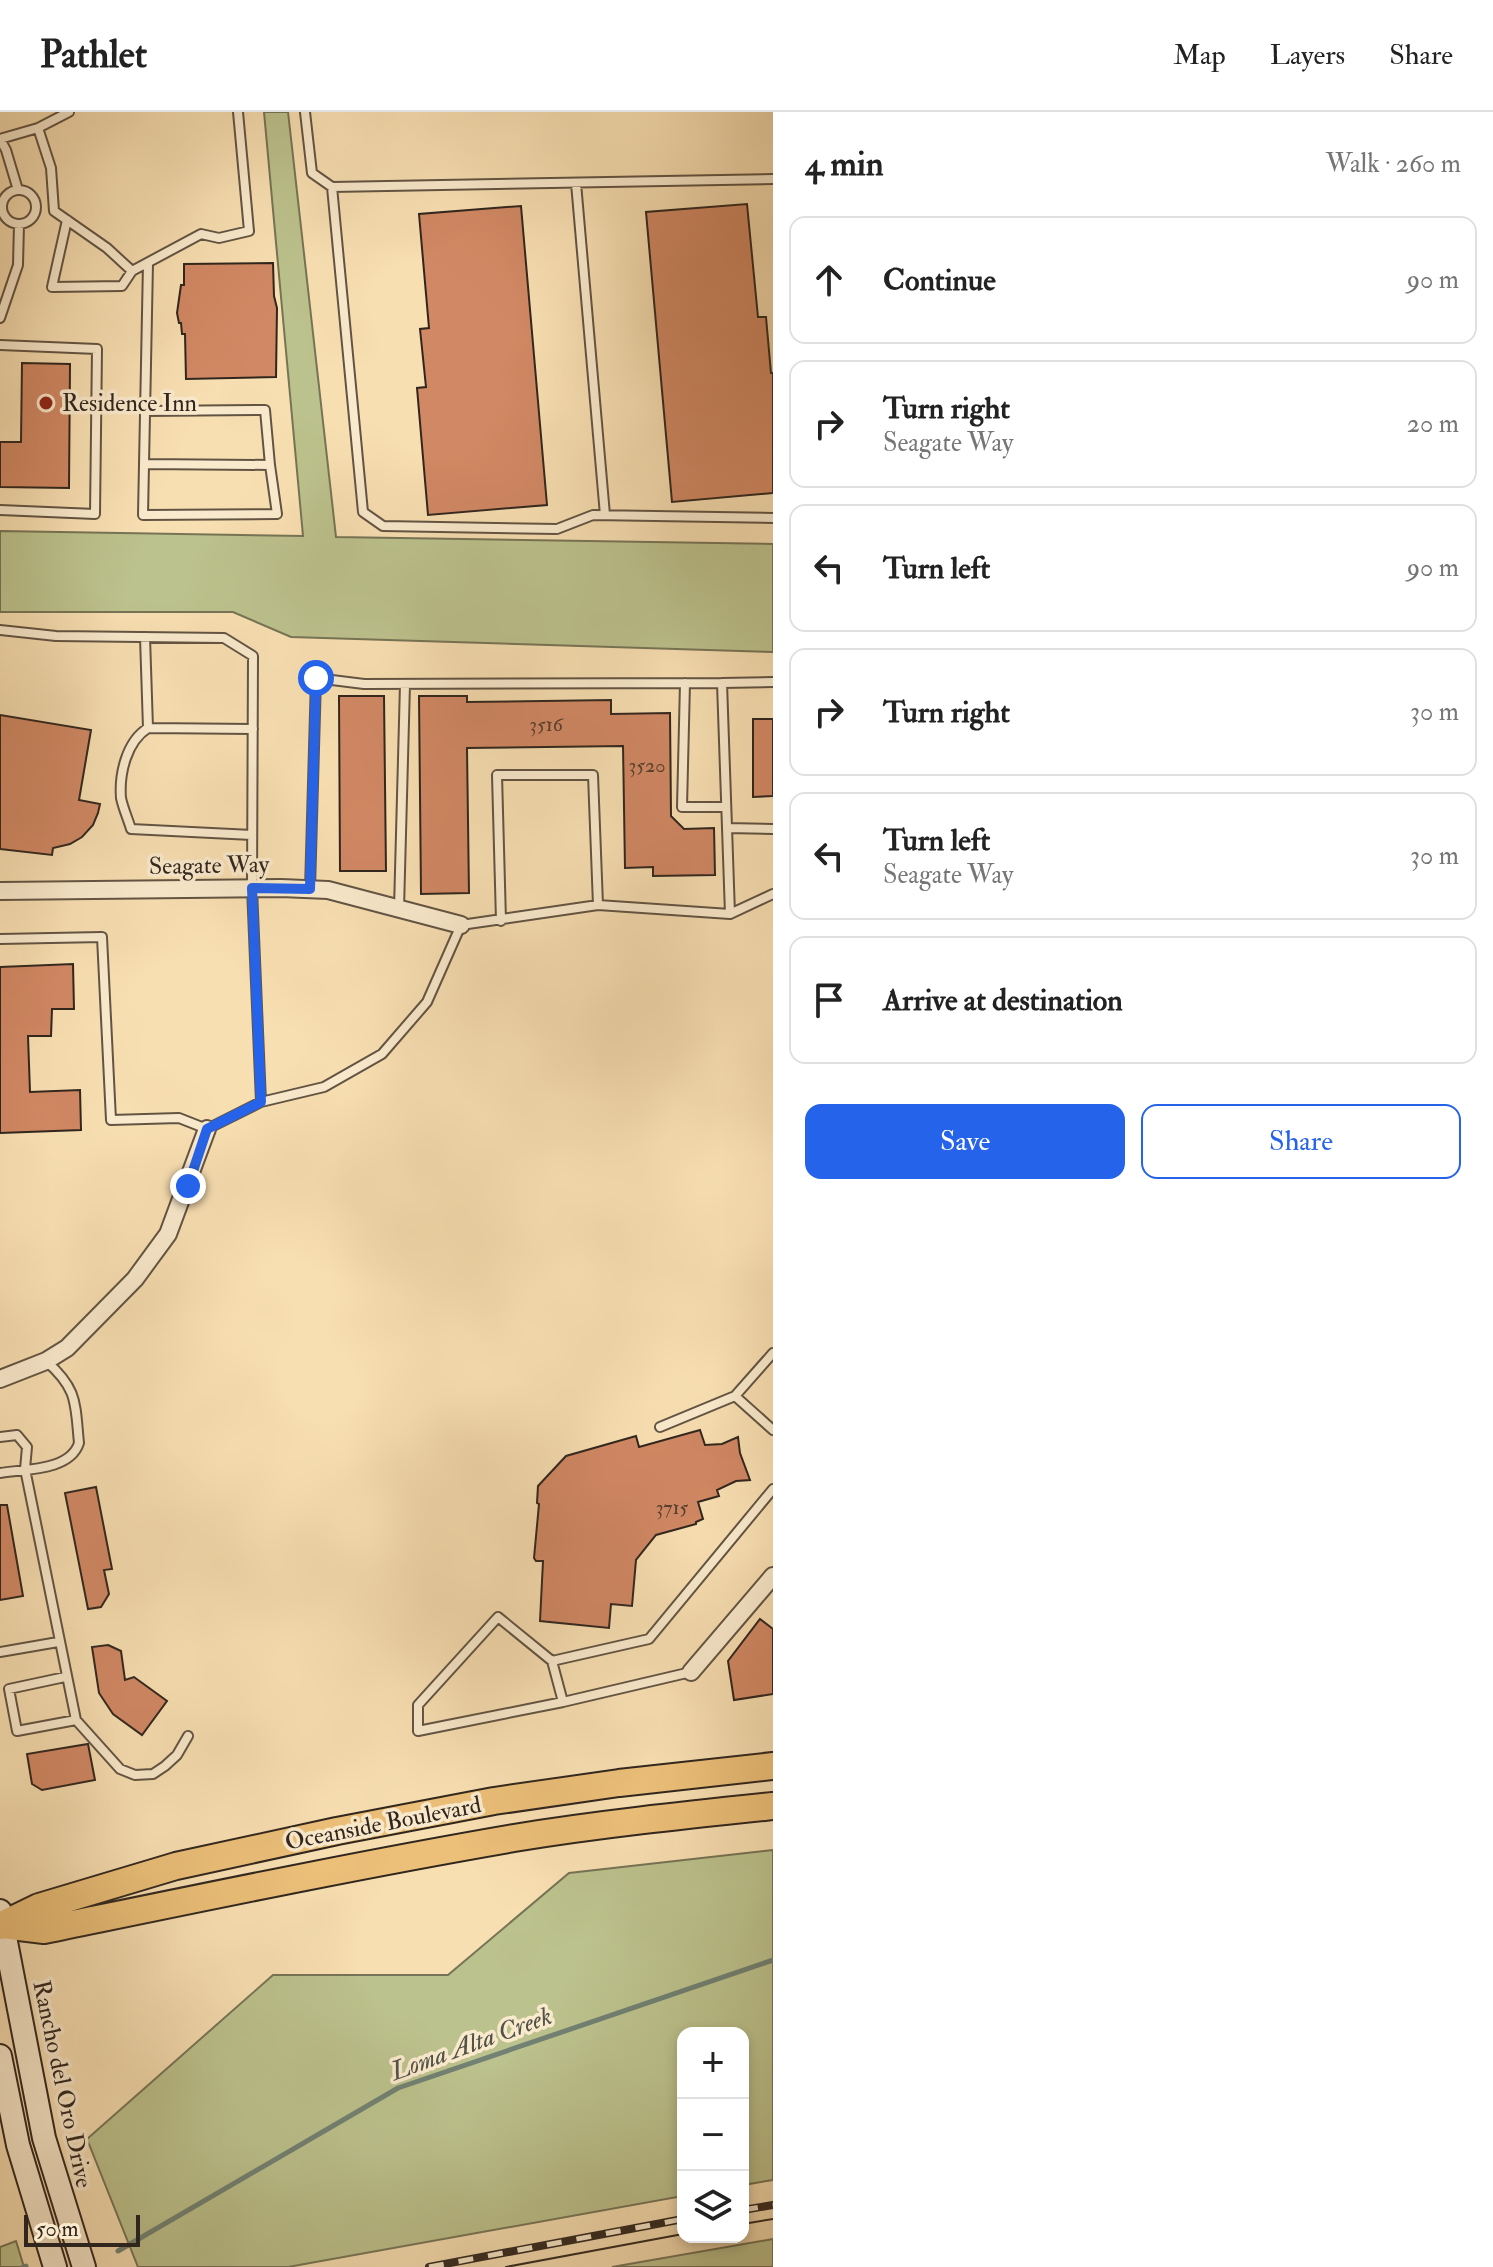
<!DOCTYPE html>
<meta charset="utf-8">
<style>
body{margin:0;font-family:"IM FELL Double Pica",serif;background:#f6f6f6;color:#222}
.controls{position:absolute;right:24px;bottom:24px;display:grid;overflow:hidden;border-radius:16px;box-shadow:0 4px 12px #0003}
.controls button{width:72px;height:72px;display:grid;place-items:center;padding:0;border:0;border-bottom:2px solid #e0e0e0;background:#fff;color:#222;font:40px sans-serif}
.scale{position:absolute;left:24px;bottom:20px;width:116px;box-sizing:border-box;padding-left:8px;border:4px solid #30261e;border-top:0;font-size:22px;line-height:28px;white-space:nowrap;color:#30261e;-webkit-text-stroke:6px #faeacd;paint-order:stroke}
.stop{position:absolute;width:24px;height:24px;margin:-18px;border:6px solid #2563eb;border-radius:50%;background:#fff}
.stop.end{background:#2563eb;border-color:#fff;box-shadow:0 2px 8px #0008}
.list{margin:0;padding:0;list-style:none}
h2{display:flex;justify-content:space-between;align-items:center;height:104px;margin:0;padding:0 32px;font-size:34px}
h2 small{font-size:26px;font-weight:400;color:#767676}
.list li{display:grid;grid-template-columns:52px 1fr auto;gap:24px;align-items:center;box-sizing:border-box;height:128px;margin:0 16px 16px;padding:0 16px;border:2px solid #e0e0e0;border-radius:16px}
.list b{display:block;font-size:30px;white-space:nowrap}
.list p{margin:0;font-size:26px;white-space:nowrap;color:#767676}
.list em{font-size:26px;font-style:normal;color:#767676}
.actions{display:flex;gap:16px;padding:24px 32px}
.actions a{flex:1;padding:18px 0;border:2px solid #2563eb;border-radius:16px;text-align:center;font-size:28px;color:#2563eb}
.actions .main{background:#2563eb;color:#fff}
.icon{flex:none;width:44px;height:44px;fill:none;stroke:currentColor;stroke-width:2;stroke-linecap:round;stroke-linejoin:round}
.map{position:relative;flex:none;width:773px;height:2155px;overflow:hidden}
header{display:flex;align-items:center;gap:48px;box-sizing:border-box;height:112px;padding:0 40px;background:#fff;border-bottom:2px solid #e0e0e0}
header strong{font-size:38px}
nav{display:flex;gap:44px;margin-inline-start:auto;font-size:28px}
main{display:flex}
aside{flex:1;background:#fff}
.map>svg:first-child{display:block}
.green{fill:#bcc28d;stroke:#767456;stroke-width:2}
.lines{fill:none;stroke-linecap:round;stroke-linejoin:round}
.stream{stroke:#718173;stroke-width:5}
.building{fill:#d18864;stroke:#30261e;stroke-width:2}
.service-casing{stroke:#625443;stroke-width:12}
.minor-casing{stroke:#625443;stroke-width:20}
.secondary-casing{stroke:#30261e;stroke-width:26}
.primary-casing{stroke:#30261e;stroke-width:30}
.service{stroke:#faeacd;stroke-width:8}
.minor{stroke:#faeacd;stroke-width:16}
.secondary{stroke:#faeacd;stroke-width:22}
.primary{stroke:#ecc079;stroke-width:26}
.tram{stroke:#30261e;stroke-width:2}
.rail-casing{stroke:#30261e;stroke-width:8}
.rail{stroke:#faeacd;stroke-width:5;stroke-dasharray:15;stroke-linecap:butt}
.route{stroke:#2563eb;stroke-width:10}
.poi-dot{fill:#8f2418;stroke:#faeacd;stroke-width:3}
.labels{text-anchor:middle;stroke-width:7;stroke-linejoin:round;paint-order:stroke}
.number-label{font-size:20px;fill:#583e30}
.poi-label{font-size:24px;fill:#30261e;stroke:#faeacd;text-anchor:start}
.street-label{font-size:24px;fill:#30261e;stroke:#faeacd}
.water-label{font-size:26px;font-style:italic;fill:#515348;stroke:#faeacd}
</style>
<header>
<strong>Pathlet</strong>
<nav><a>Map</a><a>Layers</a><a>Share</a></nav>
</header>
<main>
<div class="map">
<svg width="773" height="2155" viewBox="0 0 773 2155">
<rect width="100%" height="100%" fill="#f8dfb2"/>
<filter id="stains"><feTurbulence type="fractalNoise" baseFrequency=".0025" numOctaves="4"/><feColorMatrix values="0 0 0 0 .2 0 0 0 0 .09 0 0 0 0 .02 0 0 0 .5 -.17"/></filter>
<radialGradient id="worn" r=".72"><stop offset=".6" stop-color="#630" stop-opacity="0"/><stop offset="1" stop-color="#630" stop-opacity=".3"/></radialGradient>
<path class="green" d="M264,0H288L336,425L773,432V540L291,525L233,500H0V419L303,424Z
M773,1738V2068L743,2073V1921H683V2084L288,2155H138L87,2027L273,1863H448L569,1761Z
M773,2127V2155H612Z
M16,2129L24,2155H0V2135Z"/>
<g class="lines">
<path class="stream" d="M118,2139L398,1976L773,1848
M23,2155L26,2154"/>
</g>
<path class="building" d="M747,92L758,205H766L771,261H773V381L672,390L646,100Z
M521,94L547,393L428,403L417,276L426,275L420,217L429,216L419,102Z
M273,151L274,184L277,196L276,265L186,267L185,222H182L181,211H179L177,201L181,173H184V152Z
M22,251L70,252L69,376L0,375V330H21Z
M339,584H384L386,759H340Z
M419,584H467V590L611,588V602L670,601L671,704L684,717L714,716L715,763L653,764V755L625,756L623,634L467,636L469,781L421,782Z
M0,603L91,618L79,688L100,692L98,701L93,713L82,725L70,732L53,736L52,743L0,737Z
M753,607H773V684L753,685Z
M73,852L74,897H52L51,924H28L30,980L80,978L81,1018L0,1021V855Z
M700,1318L705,1333L722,1332L738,1325L740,1341L750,1368L736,1369L717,1378L719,1384L698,1390L703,1407L696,1410V1412L656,1423L636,1448L632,1494L611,1492L609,1516L540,1509L543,1449H536L534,1446L539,1392L537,1391L538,1374L566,1344L636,1324L639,1335Z
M96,1375L112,1457L104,1458L109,1482L101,1495L88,1497L65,1381Z
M0,1393H7L23,1484L0,1488Z
M760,1507L773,1517V1582L734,1588L728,1549Z
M108,1533L121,1539L125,1568L134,1565L167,1589L142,1623L113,1602L99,1581L92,1535Z
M88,1632L95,1668L42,1678L32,1672L27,1642Z"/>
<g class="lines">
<defs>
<path id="service" d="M305,0L312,61L332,75L363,400L383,414L557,417L593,403L773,406
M38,16L51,56L54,99L107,136L132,159
M0,27L38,16L69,0
M0,27L6,38L18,78
M576,71L605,403
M332,75L773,67
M2 95a17 17 0 1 1 34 0a17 17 0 1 1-34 0Z
M67,108L52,175L122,174L132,159L201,122L219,126L249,119L238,0
M0,206L18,153L19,112
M0,233L97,237L95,402L0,398
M145,299L265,298L270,353
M144,352L270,353L277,402L143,403L148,151
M0,518L56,524L224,526L253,544L252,776L261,990
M145,525L148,616
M685,571L682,695H726
M727,716L773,717
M252,723L131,717C128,707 123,696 121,686C119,661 127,629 148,616L253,617
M310,777L316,566L364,572L722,571
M399,797L405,572
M730,802L722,571L773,570
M501,809L497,663H593L598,793
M0,827L102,825L111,1008L179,1006L207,1017L261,990L324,975L382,942L427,890L461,813L598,793L730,802L773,782
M773,1241L735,1284L773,1318
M660,1315L735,1284
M0,1325L17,1323L27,1335L25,1357L76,1608L120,1657L135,1663L153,1662L165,1654L177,1643L188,1624
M0,1361C25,1357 70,1359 79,1331C75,1291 78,1277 46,1249
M0,1540L58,1530
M552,1549L563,1590
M691,1560L563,1590L418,1619V1593L498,1505L552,1549L649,1527L773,1377
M65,1565L9,1577L17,1619L76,1608"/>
<path id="minor" d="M0,779L281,776L328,778L461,813
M0,1267L46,1249L67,1236L135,1167L168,1122L207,1017
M691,1560L773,1464"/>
<path id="secondary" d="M0,1799L44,2026L84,2155
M0,1944L18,2033L55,2155"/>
<path id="primary" d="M3,1813L44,1818C200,1786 357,1753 514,1726C600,1712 687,1703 773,1694
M0,1814L39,1795L176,1754L337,1719L494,1689L619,1671L773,1654"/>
</defs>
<use href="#service" class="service-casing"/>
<use href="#minor" class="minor-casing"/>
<use href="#secondary" class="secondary-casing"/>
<use href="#primary" class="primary-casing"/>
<use href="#service" class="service"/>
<use href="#minor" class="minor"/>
<use href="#secondary" class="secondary"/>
<use href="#primary" class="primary"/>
<path class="tram" d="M743,2112L773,2107
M506,2155L683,2122"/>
<defs>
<path id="rail" d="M743,2098L773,2093
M429,2155L683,2107"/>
</defs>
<use href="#rail" class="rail-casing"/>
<use href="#rail" class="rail"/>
</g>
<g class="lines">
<path class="route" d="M188,1074L207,1017L261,990L252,776L310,777L316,566"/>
</g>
<circle class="poi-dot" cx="46" cy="291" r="8"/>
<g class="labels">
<g class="number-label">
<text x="546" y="619">3516</text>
<text x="647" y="660">3520</text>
<text x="672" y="1402">3715</text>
</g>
<g class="poi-label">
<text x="62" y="299">Residence Inn</text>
</g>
<g class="street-label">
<text transform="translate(209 753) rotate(-1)" y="8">Seagate Way</text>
<text transform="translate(383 1711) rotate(-11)" y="8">Oceanside Boulevard</text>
<text transform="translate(63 1972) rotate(78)" y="8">Rancho del Oro Drive</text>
</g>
<g class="water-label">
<text transform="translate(471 1931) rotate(-20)" y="9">Loma Alta Creek</text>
</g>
</g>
<rect width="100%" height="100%" filter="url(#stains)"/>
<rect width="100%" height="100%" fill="url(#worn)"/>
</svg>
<div class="controls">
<button>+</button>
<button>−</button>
<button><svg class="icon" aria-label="layers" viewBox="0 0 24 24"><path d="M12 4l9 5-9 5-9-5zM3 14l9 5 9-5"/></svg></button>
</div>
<div class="scale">50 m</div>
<div class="stop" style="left:316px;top:566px"></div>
<div class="stop end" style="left:188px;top:1074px"></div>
</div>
<aside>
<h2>4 min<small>Walk · 260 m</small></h2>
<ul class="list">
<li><svg class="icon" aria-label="ahead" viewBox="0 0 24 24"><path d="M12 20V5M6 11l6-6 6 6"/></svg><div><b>Continue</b></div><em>90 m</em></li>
<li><svg class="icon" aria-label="right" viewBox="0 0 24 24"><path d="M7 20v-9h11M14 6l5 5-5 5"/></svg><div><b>Turn right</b><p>Seagate Way</p></div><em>20 m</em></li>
<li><svg class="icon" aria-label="left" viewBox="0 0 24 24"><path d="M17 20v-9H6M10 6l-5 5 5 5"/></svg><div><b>Turn left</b></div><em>90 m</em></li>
<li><svg class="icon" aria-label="right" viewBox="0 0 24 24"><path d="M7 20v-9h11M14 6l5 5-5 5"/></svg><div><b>Turn right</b></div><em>30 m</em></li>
<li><svg class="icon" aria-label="left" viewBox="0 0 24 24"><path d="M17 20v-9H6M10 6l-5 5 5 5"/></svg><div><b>Turn left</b><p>Seagate Way</p></div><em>30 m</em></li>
<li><svg class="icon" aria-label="arrive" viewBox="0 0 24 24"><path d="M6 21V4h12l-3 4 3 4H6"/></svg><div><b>Arrive at destination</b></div></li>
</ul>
<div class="actions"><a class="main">Save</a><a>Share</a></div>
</aside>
</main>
